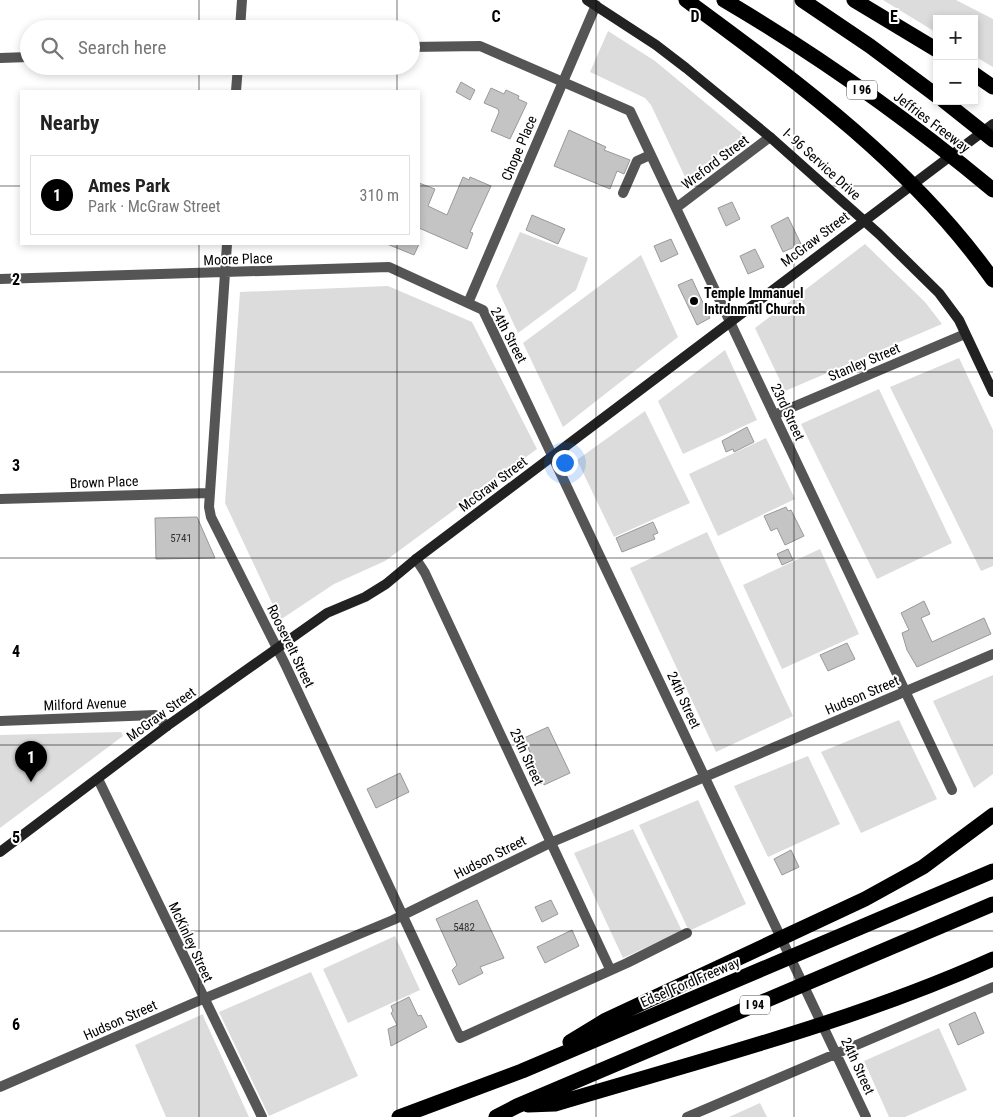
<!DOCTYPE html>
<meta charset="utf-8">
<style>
body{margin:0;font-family:"Roboto Condensed",sans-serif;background:#f6f6f6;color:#222}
.controls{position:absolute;right:15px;top:15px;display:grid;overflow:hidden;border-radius:0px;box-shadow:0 2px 8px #0003}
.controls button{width:45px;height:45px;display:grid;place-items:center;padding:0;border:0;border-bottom:1px solid #e0e0e0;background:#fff;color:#222;font:25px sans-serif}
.you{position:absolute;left:564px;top:462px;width:18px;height:18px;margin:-12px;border:4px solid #fff;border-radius:50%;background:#1a73e8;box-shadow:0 0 0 8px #1a73e833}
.badge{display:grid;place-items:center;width:32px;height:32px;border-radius:50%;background:#000;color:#fff;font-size:16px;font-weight:700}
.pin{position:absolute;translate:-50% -41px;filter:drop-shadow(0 1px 2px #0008)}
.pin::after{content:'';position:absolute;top:26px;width:18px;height:15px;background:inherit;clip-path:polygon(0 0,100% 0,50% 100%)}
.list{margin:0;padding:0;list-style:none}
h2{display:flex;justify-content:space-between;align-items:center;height:65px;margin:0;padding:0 20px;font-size:21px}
h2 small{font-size:16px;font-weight:400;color:#767676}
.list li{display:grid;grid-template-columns:32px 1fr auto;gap:15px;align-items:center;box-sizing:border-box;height:80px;margin:0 10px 10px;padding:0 10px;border:1px solid #e0e0e0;border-radius:0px}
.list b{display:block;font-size:19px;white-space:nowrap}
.list p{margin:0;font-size:16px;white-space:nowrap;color:#767676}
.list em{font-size:16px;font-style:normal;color:#767676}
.icon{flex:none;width:28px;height:28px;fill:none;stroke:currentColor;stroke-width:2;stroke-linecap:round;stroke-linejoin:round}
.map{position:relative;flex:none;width:993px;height:1117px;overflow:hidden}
.search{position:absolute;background:#fff;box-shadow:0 2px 8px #0003;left:20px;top:20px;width:400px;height:55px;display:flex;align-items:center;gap:12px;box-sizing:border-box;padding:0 18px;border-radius:28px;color:#767676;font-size:19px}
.panel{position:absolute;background:#fff;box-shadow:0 2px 8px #0003;left:20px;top:90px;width:400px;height:155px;border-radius:0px}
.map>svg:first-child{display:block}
.green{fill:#dcdcdc}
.building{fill:#c4c4c4;stroke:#999}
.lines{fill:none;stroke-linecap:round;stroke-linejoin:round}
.street{stroke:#555;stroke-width:10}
.secondary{stroke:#222;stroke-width:10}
.highway{stroke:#000;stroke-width:15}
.grid{fill:none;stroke:#000;stroke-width:1;stroke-opacity:0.55}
.poi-dot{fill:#000;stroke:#fff;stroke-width:2}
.labels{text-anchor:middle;stroke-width:4;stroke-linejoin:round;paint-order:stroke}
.number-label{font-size:11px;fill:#313131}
.shield{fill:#fff;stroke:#4c4c4c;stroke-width:1}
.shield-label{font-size:12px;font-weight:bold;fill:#000}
.street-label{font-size:14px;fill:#000;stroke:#fff}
.poi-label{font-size:14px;font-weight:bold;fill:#000;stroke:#fff;text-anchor:start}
.grid-label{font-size:16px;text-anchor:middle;font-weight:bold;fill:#000;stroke:#fff;stroke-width:4;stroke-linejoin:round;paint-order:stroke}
</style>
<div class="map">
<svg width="993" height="1117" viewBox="0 0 993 1117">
<rect width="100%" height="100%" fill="#fff"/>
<path class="green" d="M883,0H956L993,19V67L974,56V19H937V33Z
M608,31L655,61L744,135L686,179L651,105L645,98L590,72Z
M520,232L588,258L576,290L518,333L496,286Z
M865,244L925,302L942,324L785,391L755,328Z
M641,255L678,337L563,427L523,343Z
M388,286L472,322L537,449L385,561L334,584L280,620L225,503L240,292Z
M725,350L757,420L683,454L658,401Z
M959,358L993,430V566L981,571L890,387Z
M879,389L952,543L877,579L801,424Z
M645,411L690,503L614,537L577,460Z
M766,438L795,499L718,536L689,474Z
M707,532L793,716L716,752L630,568Z
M820,549L859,634L782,669L743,585Z
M993,675V774L974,788L933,701Z
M899,720L937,799L861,833L821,752Z
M121,732L123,736L0,828V735Z
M808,756L840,824L768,857L734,786Z
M698,800L746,904L689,931L639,825Z
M633,829L682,931L623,958L574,853Z
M395,936L420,990L348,1023L323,969Z
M311,972L358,1076L269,1116L219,1012Z
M203,1014L204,1018L249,1117H166L135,1045Z
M939,1028L967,1090L905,1117H889L864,1061Z
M760,1103L767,1117H729Z"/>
<path class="building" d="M461,82L475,90L470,100L456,92Z
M491,88L504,94L506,90L519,96L518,99L527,103L510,139L491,131L499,112L498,109L484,103Z
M569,130L606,147L604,150L630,160L624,174L617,171L610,189L554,166Z
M463,177L469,180L470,177L491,186L470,232L473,233L467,249L419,228V183L435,189L428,206L447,215Z
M732,202L740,219L726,226L718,208Z
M532,215L565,229L558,244L526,230Z
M788,217L801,244L783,252L771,226Z
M671,239L678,254L661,262L654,246Z
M387,244H419L414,255Z
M755,249L764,267L748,274L740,256Z
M692,279L710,318L697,325L678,285Z
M747,427L754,442L734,452L733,449L726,452L722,441Z
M786,507L788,511L791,510L804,536L785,545L777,528L771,531L764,516Z
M197,517L215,558L156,559L155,518Z
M653,522L658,533L653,535L655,539L622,552L616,538Z
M788,549L793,560L782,565L777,554Z
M924,601L930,614L921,618L932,642L984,618L991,634L917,667L907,650L902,633L909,630L901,613Z
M847,643L855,659L828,671L820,655Z
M548,727L570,773L544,785L524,738Z
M400,773L409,792L376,808L367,789Z
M791,850L799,867L782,875L774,859Z
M477,900L504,958L480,967L483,973L459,985L452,970L457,965L436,919Z
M551,900L558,914L542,922L535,907Z
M572,930L579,946L545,963L537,947Z
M409,997L418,1016L421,1015L427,1027L391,1046L388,1029L397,1025L391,1013L393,1011L391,1006Z
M975,1012L984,1033L958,1045L949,1024Z"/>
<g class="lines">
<path class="street" d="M240,29L242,0
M411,47L480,46L630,111L952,790
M0,58L29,57
M236,91L238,66
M623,193L637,161L650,155
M676,208L770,137
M227,244L209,507L211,517L285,664L460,1038L627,963L687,933
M0,279L389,267L483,310L866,1117
M468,303L596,5
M774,415L965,334
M0,499L210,493
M416,559L425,573L610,969
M0,721L155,715L167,726
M98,779L262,1117
M0,1087L203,999L393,920L550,843L993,654
M687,1117L993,987"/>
<path class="secondary" d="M587,0L656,45L686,68L770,137L879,234L939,293L959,320L993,392
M0,852L167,726L327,613L365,597L386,584L416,559L993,124"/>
<path class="highway" d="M686,0C796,81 913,166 993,280
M724,0C819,56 909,120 993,190
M802,0L870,46L937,96
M854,0L937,50
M974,74L993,87
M944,101L993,140
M570,1042L606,1020L865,899L923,867L993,815
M528,1105L555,1104C702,1060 853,1022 993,959
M399,1117L522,1071L993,871
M496,1117L517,1106L993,904"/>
</g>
<path class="grid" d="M199,0V29M397,0V29M596,0V1117M794,0V1117M199,66V91M397,66V91M0,186H21M419,186H993M199,244V1117M397,244V1117M0,372H993M0,558H993M0,745H993M0,931H993"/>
<circle class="poi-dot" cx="694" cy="301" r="5"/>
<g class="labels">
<g class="number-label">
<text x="181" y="542">5741</text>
<text x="464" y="931">5482</text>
</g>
<g class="shield">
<rect x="847" y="80.5" width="30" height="19" rx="4"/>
<rect x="740" y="995.5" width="30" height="19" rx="4"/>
</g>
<g class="shield-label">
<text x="862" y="94">I 96</text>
<text x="755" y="1009">I 94</text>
</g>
<g class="street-label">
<text transform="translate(932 122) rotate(37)" y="5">Jeffries Freeway</text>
<text transform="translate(519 148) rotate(-67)" y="5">Chope Place</text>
<text transform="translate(715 162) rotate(-37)" y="5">Wreford Street</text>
<text transform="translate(822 164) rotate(42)" y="5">I- 96 Service Drive</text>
<text transform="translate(815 239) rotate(-37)" y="5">McGraw Street</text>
<text transform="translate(238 259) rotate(-2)" y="5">Moore Place</text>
<text transform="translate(509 335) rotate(62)" y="5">24th Street</text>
<text transform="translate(864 362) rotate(-23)" y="5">Stanley Street</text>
<text transform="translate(788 412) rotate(65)" y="5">23rd Street</text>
<text transform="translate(104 482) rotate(-2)" y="5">Brown Place</text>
<text transform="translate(493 484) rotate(-37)" y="5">McGraw Street</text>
<text transform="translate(291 646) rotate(64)" y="5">Roosevelt Street</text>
<text transform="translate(862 695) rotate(-23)" y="5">Hudson Street</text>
<text transform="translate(684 700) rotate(65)" y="5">24th Street</text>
<text transform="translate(85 704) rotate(-2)" y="5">Milford Avenue</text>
<text transform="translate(161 714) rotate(-36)" y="5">McGraw Street</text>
<text transform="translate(527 757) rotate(65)" y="5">25th Street</text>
<text transform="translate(490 857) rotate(-27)" y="5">Hudson Street</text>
<text transform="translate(191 942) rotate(65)" y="5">McKinley Street</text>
<text transform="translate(690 982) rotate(-23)" y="5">Edsel Ford Freeway</text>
<text transform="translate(120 1020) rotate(-24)" y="5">Hudson Street</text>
<text transform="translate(858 1066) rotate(65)" y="5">24th Street</text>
</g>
<g class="poi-label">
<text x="704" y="298">Temple Immanuel<tspan x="704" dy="16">Intrdnmntl Church</tspan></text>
</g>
</g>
<g class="grid-label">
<text x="496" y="22">C</text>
<text x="695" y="22">D</text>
<text x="894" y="22">E</text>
<text x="16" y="285">2</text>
<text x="16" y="471">3</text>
<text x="16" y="657">4</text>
<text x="16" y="843">5</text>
<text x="16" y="1030">6</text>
</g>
</svg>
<div class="controls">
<button>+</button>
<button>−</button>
</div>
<div class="you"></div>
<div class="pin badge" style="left:31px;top:782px">1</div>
<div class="search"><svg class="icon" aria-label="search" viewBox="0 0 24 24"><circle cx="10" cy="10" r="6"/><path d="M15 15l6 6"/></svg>Search here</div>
<section class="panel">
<h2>Nearby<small></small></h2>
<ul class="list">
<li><span class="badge">1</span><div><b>Ames Park</b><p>Park · McGraw Street</p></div><em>310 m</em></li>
</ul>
</section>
</div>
